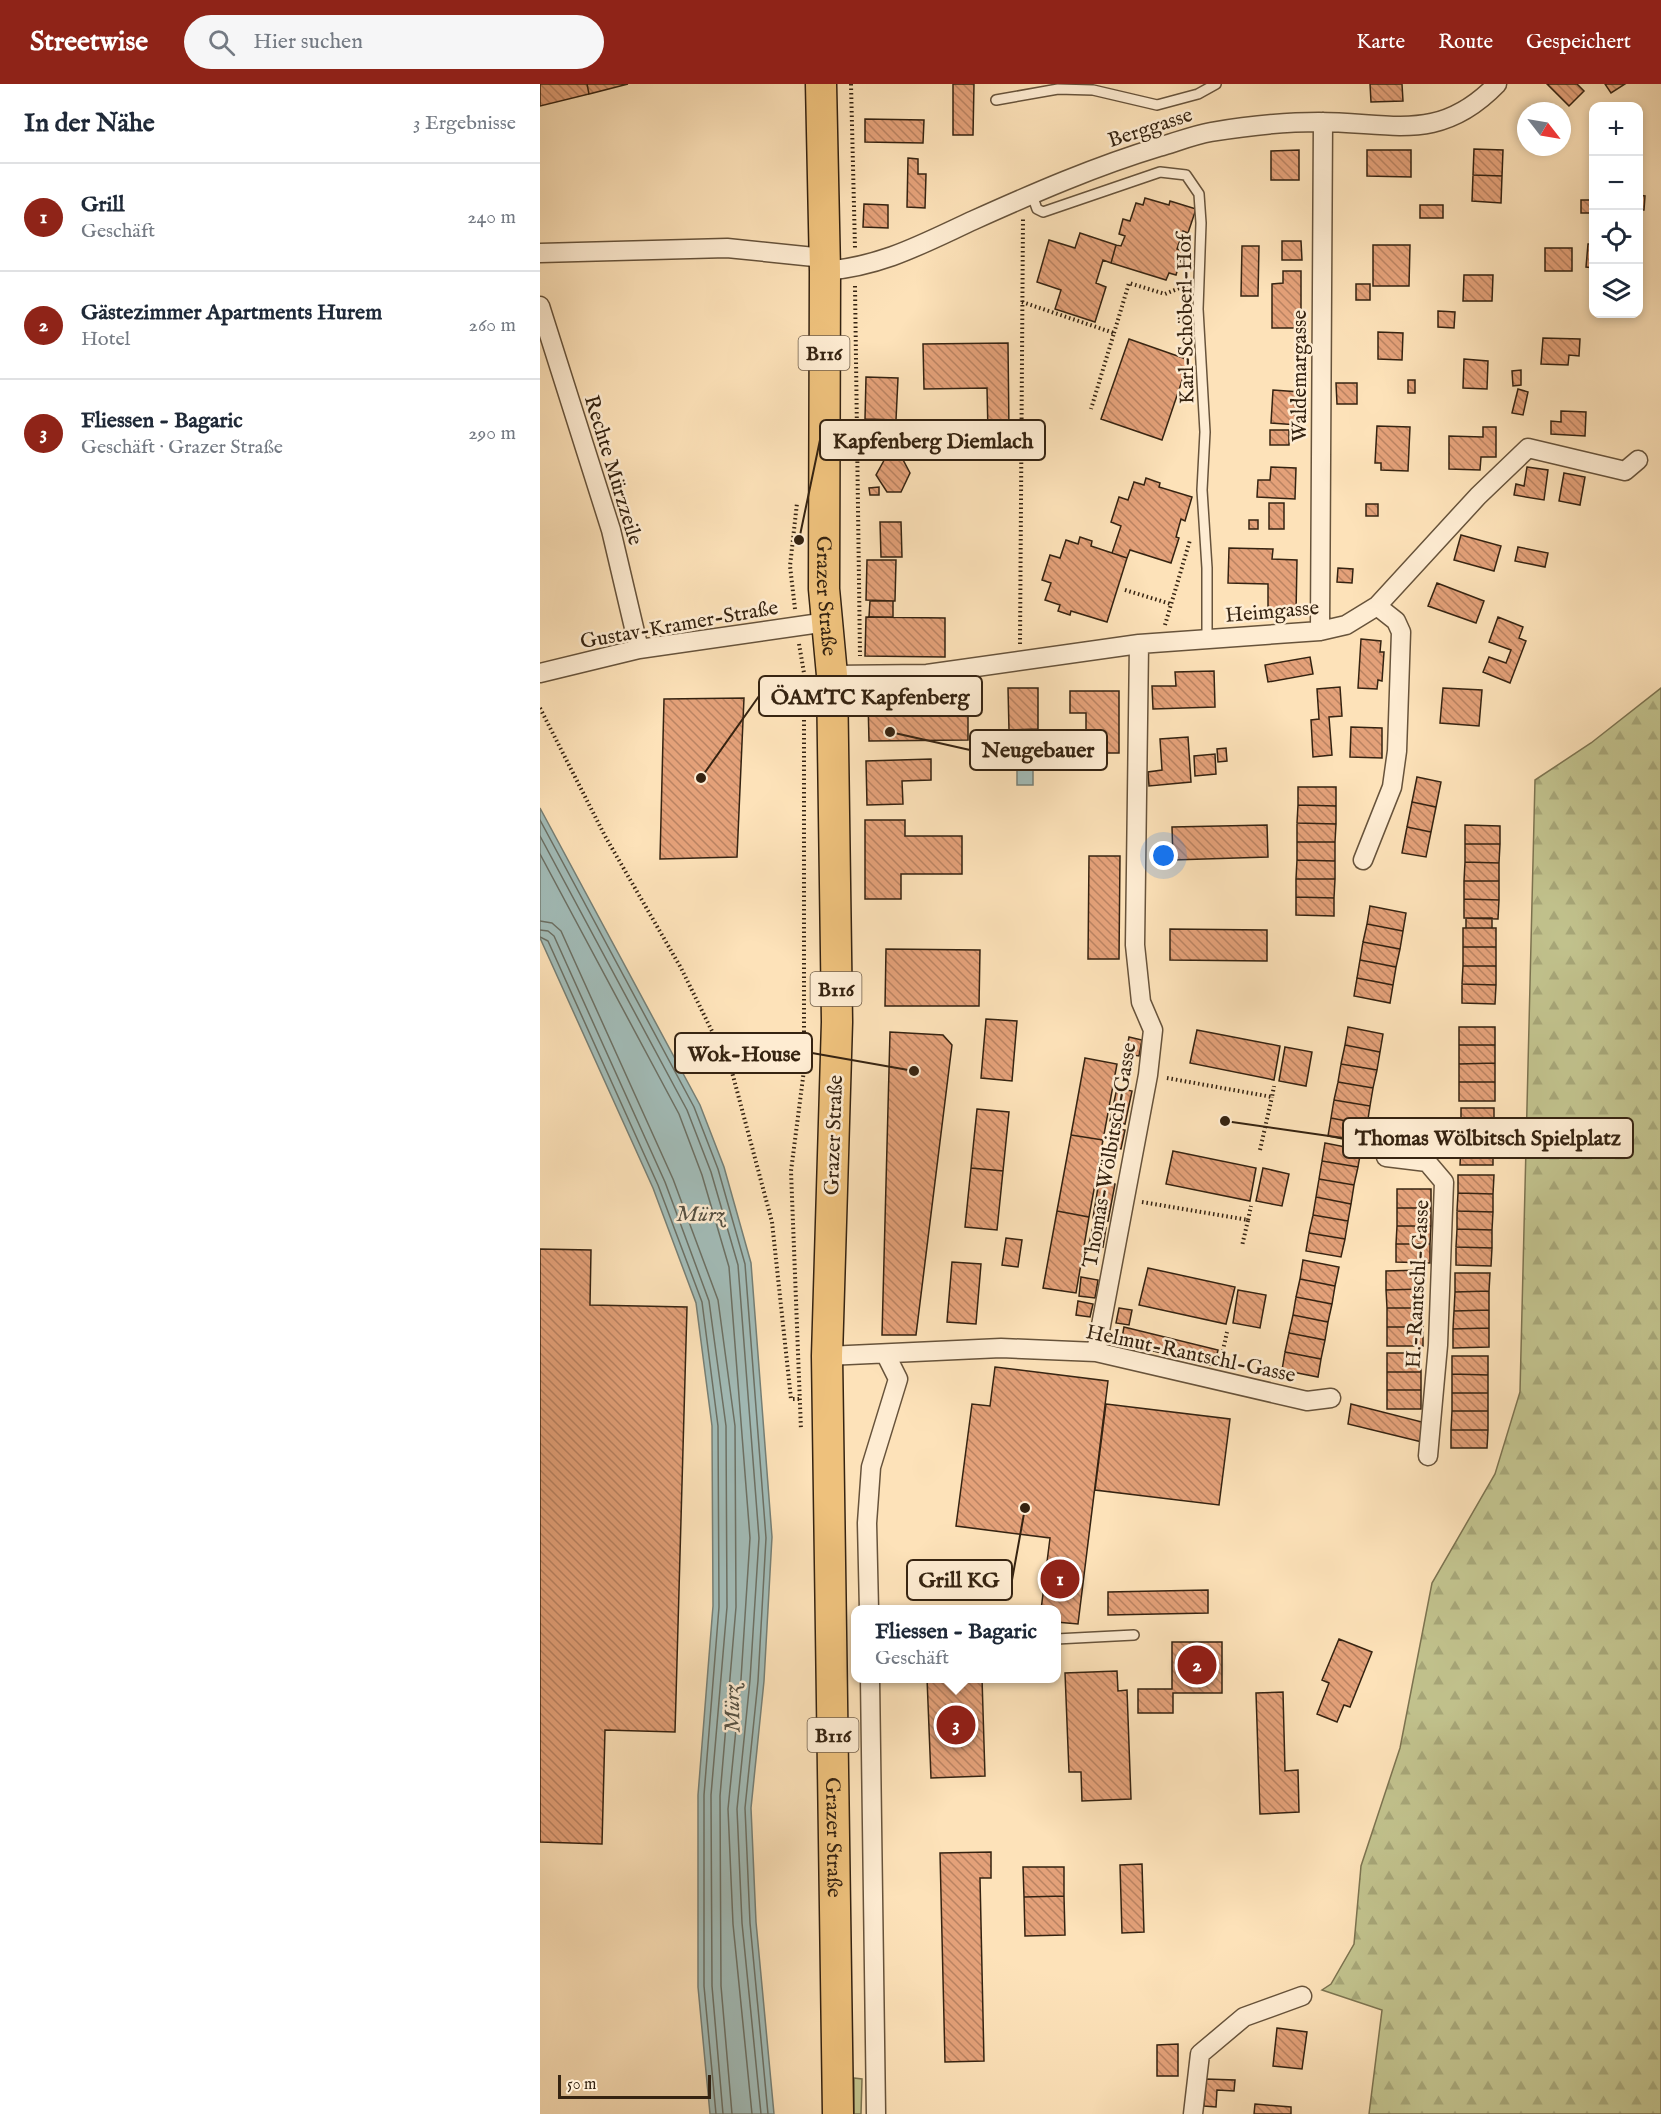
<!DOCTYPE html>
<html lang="de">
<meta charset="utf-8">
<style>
body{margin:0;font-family:"IM FELL English",serif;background:#f6f6f7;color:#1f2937}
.controls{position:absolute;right:18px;top:18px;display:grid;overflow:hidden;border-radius:12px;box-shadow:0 3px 9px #0003}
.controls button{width:54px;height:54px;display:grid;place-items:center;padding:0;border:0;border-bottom:2px solid #e0e1e3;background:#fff;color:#1f2937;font:30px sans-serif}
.compass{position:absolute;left:977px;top:18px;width:54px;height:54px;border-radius:50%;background:#fff;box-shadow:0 3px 9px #0003;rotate:121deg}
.scale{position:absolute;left:18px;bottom:15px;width:153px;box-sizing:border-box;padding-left:6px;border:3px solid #352311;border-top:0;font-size:16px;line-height:21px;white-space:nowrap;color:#352311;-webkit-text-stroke:4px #feecd2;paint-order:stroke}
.you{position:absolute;left:624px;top:772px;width:21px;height:21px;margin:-15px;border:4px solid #fff;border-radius:50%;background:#1a73e8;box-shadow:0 0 0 9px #1a73e833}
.badge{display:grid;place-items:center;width:39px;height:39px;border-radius:50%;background:#8f2418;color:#fff;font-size:20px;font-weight:700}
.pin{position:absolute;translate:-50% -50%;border:3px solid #fff;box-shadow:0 2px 6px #0006}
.popup{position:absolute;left:311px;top:1521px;width:210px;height:78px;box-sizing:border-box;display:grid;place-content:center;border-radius:12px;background:#fff;filter:drop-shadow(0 2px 4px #0005);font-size:20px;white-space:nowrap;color:#747a83}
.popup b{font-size:22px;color:#1f2937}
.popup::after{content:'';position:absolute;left:50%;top:100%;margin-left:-12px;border:12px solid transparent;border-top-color:#fff}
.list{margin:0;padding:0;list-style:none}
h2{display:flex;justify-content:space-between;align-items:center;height:78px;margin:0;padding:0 24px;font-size:26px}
h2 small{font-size:20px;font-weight:400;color:#747a83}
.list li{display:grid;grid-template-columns:39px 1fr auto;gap:18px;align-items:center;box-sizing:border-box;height:108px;padding:0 24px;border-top:2px solid #e0e1e3}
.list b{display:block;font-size:22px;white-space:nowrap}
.list p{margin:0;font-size:20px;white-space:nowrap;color:#747a83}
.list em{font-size:20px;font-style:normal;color:#747a83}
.icon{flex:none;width:33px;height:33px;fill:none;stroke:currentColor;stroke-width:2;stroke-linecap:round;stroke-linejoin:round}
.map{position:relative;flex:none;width:1121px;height:2030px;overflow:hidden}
header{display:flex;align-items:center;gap:36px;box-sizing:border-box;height:84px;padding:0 30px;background:#8f2418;color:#fff}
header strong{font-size:28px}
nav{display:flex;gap:33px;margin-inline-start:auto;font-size:21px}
.search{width:420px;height:54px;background:#f6f6f7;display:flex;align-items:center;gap:15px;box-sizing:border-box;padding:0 21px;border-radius:33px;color:#747a83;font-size:22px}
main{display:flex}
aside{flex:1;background:#fff}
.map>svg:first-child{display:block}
.green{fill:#c2c38e;stroke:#7c7350;stroke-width:1.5}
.forest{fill:url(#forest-firs);stroke:#7c7350;stroke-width:1.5}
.water{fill:#a2bcb8;stroke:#767f75;stroke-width:1.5}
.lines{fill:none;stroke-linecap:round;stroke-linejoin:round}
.shore{stroke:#6c7064;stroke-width:1.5}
.building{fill:url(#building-back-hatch);stroke:#352311;stroke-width:1.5}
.lane-casing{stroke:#67533b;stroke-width:12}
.street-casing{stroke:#67533b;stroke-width:21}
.primary-casing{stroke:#352311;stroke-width:33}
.path{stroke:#352311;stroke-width:4;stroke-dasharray:1.5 3;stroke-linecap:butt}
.lane{stroke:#feecd2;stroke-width:9}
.street{stroke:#feecd2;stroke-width:18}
.primary{stroke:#eec17c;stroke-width:30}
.labels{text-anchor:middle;stroke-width:5;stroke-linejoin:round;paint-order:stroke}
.shield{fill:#feecd2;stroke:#715f4b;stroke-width:1.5}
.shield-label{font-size:20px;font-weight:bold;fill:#352311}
.street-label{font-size:21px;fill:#352311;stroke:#feecd2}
.water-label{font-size:22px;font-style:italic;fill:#565143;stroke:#feecd2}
.leader{fill:none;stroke:#352311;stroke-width:2}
.callout-dot{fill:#352311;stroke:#feecd2;stroke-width:2}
.callout{fill:#feecd2;stroke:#352311;stroke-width:2}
.callout-label{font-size:22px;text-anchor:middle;font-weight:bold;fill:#352311}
</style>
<header>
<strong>Streetwise</strong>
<div class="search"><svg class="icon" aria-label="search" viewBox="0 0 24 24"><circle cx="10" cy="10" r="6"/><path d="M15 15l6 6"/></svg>Hier suchen</div>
<nav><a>Karte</a><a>Route</a><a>Gespeichert</a></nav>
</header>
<main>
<aside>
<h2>In der Nähe<small>3 Ergebnisse</small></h2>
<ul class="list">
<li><span class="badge">1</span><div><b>Grill</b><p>Geschäft</p></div><em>240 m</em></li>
<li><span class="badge">2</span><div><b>Gästezimmer Apartments Hurem</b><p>Hotel</p></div><em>260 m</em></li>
<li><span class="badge">3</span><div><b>Fliessen - Bagaric</b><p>Geschäft · Grazer Straße</p></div><em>290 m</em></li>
</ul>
</aside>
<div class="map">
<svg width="1121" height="2030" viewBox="0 0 1121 2030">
<defs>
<pattern id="forest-firs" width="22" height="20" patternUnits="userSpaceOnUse" patternTransform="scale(1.5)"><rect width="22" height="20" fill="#c2c38e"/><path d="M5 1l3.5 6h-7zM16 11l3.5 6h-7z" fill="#a7a779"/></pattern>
<pattern id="building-back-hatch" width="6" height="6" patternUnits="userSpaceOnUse" patternTransform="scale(1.5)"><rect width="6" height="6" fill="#e4a179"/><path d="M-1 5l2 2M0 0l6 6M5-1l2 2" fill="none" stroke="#ba8362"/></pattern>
</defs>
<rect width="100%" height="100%" fill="#fde2b9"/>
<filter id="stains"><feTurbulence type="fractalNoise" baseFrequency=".00333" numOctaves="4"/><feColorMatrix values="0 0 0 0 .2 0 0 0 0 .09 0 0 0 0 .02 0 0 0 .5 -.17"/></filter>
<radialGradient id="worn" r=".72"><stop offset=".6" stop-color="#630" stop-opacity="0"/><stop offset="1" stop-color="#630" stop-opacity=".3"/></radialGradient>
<path class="green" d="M314,1994L322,1995L321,2030H314Z"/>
<path class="forest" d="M1121,604V2030H829L842,1926L782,1906L791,1900L814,1860L821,1782L860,1664L892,1499L955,1390L980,1308L995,696L1051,659Z"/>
<path class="water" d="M493,668V701H477V669Z
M0,724L160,1021L184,1083L211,1179L232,1453L224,1597L211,1724L216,1838L234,2030H170L158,1903V1711L173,1522L172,1342L156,1219L113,1104L0,854Z"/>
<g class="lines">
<path class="shore" d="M0,736L154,1023L178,1085L205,1180L226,1454L218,1597L205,1724L210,1839L228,2030
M0,752L147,1026L171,1088L198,1181L219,1454L210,1596L197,1725L202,1839L221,2030
M0,770L139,1030L162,1091L189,1183L210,1454L201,1595L188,1725L193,1840L212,2030
M0,837L12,839L21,847L133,1095L178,1216L195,1342L196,1523L180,1712L181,1902L192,2030
M0,846L8,847L14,852L125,1098L169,1217L186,1342L187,1523L171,1711L172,1902L183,2030
M0,853L8,857L118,1101L162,1218L178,1342L179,1523L164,1711V1902L176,2030"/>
</g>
<path class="building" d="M0,0H47L49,10L0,22Z
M47,0H88L49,10Z
M413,0H434L433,51H413Z
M830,0H862L863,17L831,18Z
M1007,0H1037L1044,7L1029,22Z
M1065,0H1085L1071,9Z
M325,35L384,36L383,59L325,58Z
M934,65L963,66L962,92L933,91Z
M759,66V96H731V67Z
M827,66H871V93L827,92Z
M368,74L378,75V90H386L385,124L367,123Z
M933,91L962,92L961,119L932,117Z
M1098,111L1105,112L1104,126H1098Z
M605,114L629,121L630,117L656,125L648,149L643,147L637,165L643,167L636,191L629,189L626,196L571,179L576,161L581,162L585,152L579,150L583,135L590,137L596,119L603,121Z
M1041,116H1054V129H1041Z
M324,120L348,121V144L323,143Z
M880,121H903V134H880Z
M540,149L576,161L571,179L563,176L556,199L566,203L555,238L515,225L521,206L497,198L509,156L535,164Z
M742,157H761L762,176H742Z
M1048,160H1054V184L1046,183Z
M833,161H870L869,202H833Z
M702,162H719L718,212H701Z
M1005,164H1032V187H1005Z
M743,187H761V244H732V200L743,199Z
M924,191H953L952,217H923Z
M816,200H830V216H816Z
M898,227L915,228L914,244L898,243Z
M838,248L863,249L862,276L838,275Z
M1003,254L1040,255L1039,272L1029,271L1028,281L1001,280Z
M589,255L649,276L622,356L561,335Z
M468,259L469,348H448L447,304L384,305L383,260Z
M924,275L948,277L947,305L923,304Z
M981,286V301L973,302L972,287Z
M326,293L358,294L356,336L325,335Z
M868,296H875V309H868Z
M796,299H817V320H797Z
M978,305L988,308L983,331L972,329Z
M733,306L760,308L758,341L731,339Z
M1021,327L1046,328L1045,352L1011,350V337L1021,338Z
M837,342L870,343L868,387L841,386V379H835Z
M943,343H956V373H941L940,386L909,385V352L943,353Z
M730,346H749V361H730Z
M347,371L361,372L370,389L361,408H347L336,391Z
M731,383L756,384L755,415L717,413L718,396H730Z
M987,383L1008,386L1004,416L974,411L976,400L984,402Z
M1024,389L1045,393L1040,421L1019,417Z
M606,394L620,399L619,403L652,413L645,437L641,435L636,453L639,454L631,479L590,466L587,474L572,469L581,442L571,438L579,413L588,416L594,398L604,401Z
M339,403V411H330L329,404Z
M729,419H744V445H729Z
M826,420H838V432H826Z
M709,436H718V445H709Z
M340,438H361L362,473H341Z
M921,451L961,462L954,487L914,476Z
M540,453L552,457L551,462L587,474L567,538L531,527L530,531L518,527L520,521L505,516L511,499L502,496L510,471L520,474L526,456L538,460Z
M978,463L1008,469L1005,483L975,477Z
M689,464L733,465L732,475L757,476L756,529L728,528V500L688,499Z
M327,476H356L355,517L326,516Z
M798,484L813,485L812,499L797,498Z
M897,499L944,517L936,539L888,522Z
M330,517H353V533H329Z
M326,533L405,534V573L325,572Z
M958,533L983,543L979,554L986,557L970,599L943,588L949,573L966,579L971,566L949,558Z
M821,555L841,557L840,568H844L842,597L838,596L837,605L818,604Z
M770,573L773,590L728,598L725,581Z
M674,587L675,623L613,625L612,602H636L635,588Z
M390,602H428V656L329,657L328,617L390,616Z
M800,603L802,632L789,633L792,671L773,673L771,636L779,635L777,605Z
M468,604H498V645L469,646Z
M903,604L942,606L939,642L900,639Z
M530,607H579V669H546V629H530Z
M204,614L197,773L120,775L124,615Z
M811,643L842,644V674L810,673Z
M648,653L651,698L609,702L608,688L622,686L620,655Z
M686,664L687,677L678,678L677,665Z
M675,670L676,690L655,692L654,672Z
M391,675V696L362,697L363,720L327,721L326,677Z
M877,693L901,698L896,723L872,718Z
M758,703H796V722L758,721Z
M872,718L896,723L891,748L867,743Z
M758,721L796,722V740L757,739Z
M325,736H365V752H422V790H361V815H325Z
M757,739L796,740L795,758H757Z
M727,741L728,773L633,776L632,743Z
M925,741L960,742V760H925Z
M867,743L891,748L886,773L862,769Z
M757,758H795V777L757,776Z
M925,760H960L959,779L925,778Z
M549,772H580L579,875H548Z
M757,776L795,777V795H756Z
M925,778L959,779V797H924Z
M756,795H795L794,814L756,813Z
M924,797H959V816L924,815Z
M756,813L794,814V832L756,831Z
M924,815L959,816L958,835L924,834Z
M830,822L866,829L863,847L827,840Z
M926,834H952V844H926Z
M827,840L863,847L860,865L823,858Z
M923,844H956V863H923Z
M630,845L727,846V877L630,876Z
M823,858L860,865L856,883L820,876Z
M923,863H956V882H923Z
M346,865L440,866L439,922H345Z
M820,876L856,883L853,901L817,894Z
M923,882H956V901L922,900Z
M817,894L853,901L850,919L814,912Z
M922,900L956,901L955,920L922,919Z
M446,935L477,937L472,997L441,994Z
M808,943L843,950L840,968L805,961Z
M919,943H955V961H919Z
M657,946L740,962L734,996L650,979Z
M350,948L403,951L412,961L376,1251H342Z
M589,953L602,956L599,972L586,970Z
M805,961L840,968L837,986L801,980Z
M919,961H955V979L919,980Z
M745,963L772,968L766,1002L739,997Z
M545,974L577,980L563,1056L531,1051Z
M955,979V998H919V980Z
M801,980L837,986L833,1004L798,998Z
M798,998L833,1004L830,1022L794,1016Z
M919,998H955V1017H919Z
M577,1004L592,1007L585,1040L570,1037Z
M794,1016L830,1022L827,1041L791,1034Z
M921,1024H954V1043H921Z
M437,1025L469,1028L463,1087L431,1084Z
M791,1034L827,1041L823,1059L788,1052Z
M921,1043H954L953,1062H921Z
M573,1044L585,1046L581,1065L569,1063Z
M531,1051L563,1056L549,1133L517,1127Z
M785,1059L821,1066L818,1083L782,1077Z
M921,1062H953V1081H920Z
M633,1067L716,1084L710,1117L626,1100Z
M782,1077L818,1083L814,1101L779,1095Z
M431,1084L463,1087L457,1146L425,1143Z
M723,1084L749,1090L742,1122L716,1117Z
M918,1091H954L953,1110L918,1109Z
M779,1095L814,1101L811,1120L776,1113Z
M559,1097L575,1100L568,1137L553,1134Z
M857,1105H891V1124H857Z
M918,1109L953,1110V1128L917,1127Z
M776,1113L811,1120L808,1137L773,1131Z
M857,1124H891V1142H857Z
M517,1127L549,1133L536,1209L503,1204Z
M917,1127L953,1128L952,1146L917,1145Z
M773,1131L808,1137L805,1155L769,1149Z
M553,1142L566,1144L563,1163L549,1160Z
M857,1142H891L890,1160H856Z
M917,1145L952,1146V1164L916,1163Z
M769,1149L805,1155L801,1173L766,1167Z
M466,1154L482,1156L478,1183L462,1181Z
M856,1160H890V1179L856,1178Z
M916,1163L952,1164L951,1182L916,1181Z
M0,1165L51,1166L50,1221L147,1223L135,1648L65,1646L62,1760L0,1758Z
M763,1176L799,1183L795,1202L760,1195Z
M412,1178L441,1180L436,1240L407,1238Z
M608,1184L695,1203L686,1240L599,1221Z
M882,1186V1205L846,1206V1187Z
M915,1189H950L949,1207L915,1208Z
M541,1193L558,1196L555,1214L539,1212Z
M760,1195L795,1202L792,1220L756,1213Z
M882,1205V1224H847L846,1206Z
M698,1206L726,1211L720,1244L693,1239Z
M949,1207V1226L914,1227L915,1208Z
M756,1213L792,1220L788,1238L753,1231Z
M538,1217L553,1220L550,1233L536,1231Z
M579,1224L592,1226L589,1241L576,1239Z
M847,1224H882L883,1243H847Z
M949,1226V1244L913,1245L914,1227Z
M753,1231L788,1238L785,1256L749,1249Z
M584,1243L678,1266L674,1282L581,1259Z
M847,1243H883V1262H847Z
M949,1244V1263L913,1264V1245Z
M749,1249L785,1256L781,1275L745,1268Z
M745,1268L781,1275L778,1293L742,1286Z
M847,1269H881V1288H847Z
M912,1272H948V1291L912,1290Z
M455,1283L568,1297L538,1540L516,1538V1526H501L510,1454L416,1442L432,1320L450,1322Z
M847,1288H881V1306H847Z
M912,1290L948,1291V1309H912Z
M847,1306H881V1325H847Z
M912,1309H948V1327H912Z
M566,1320L690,1335L679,1421L555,1406Z
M811,1320L882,1338V1358L808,1340Z
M912,1327H948V1346H911Z
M911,1346H948L947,1364H911Z
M668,1506V1529L568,1531V1508Z
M799,1555L832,1568L810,1623L804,1621L797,1638L777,1630L789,1599L782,1596Z
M632,1558H682V1609H633V1629H598V1605H632Z
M577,1587L578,1607L587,1606L591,1715L542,1717L541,1688H529L525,1589Z
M387,1594H442L445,1692L391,1694Z
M743,1608L745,1687L758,1686L759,1728L720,1730L716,1609Z
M451,1768V1794H440L444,1977L405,1978L400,1769Z
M602,1780L604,1848L582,1849L580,1781Z
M483,1783H524V1812L484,1813Z
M524,1812L525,1851L485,1852L484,1813Z
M737,1944L767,1948L762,1985L733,1982Z
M638,1960V1992H617V1961Z
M666,1995L695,1996L694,2007L677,2006L676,2023L664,2022Z
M715,2020L751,2023V2030H714Z"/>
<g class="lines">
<defs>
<path id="lane" d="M456,16L518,5L553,6L617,21L658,10L676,0
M492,111L497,125L503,128L620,88L646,91L659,110L661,139L658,225L665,348L662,406L667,484V556
M516,1555L594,1551"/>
<path id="street" d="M0,169L187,164L284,174
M285,187C343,182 382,160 434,136C494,109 556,82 619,63C636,58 654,51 671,48C707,42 743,38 779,38C852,38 899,60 957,0
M0,222L71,446L99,565
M780,547L783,38
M0,589L99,565L287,538
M292,591L387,590L599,560L780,547L806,541L837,522L938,412L988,364L1085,387L1098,376
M823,776L852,703L857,667L861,548L856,537L837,522
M846,1073L887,1078L904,1098L898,1261L888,1372
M556,1268L608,991L613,946L601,918L595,861L599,560
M287,1272L461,1264L556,1268L767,1317L791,1314
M329,1526L327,1439L331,1383L358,1295L346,1271
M330,1594L336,2030
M653,2030L660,1970L704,1933L762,1912"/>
<g id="primary">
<path id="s1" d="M281,0L285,187L284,505L292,591L297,938L287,1272L298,2030"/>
</g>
</defs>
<use href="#lane" class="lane-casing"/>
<use href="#street" class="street-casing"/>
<use href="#primary" class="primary-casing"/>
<path class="path" d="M311,0L315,164
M315,202L320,572
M482,218L574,249L551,325
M574,249L589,199L625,210L647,201
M585,506L631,520
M255,525L250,482L257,419
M625,541L650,456
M259,560L264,589V986L251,1087L261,1346
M480,560L483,133
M0,624L65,752L141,884L192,988L232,1138L251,1315H259
M320,632V610
M627,994L732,1013L734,1002
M720,1066L732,1013
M602,1118L708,1136L702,1162
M708,1136L711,1122
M680,1280L687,1248"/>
<use href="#lane" class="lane"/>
<use href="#street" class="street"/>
<use href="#primary" class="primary"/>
</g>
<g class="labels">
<g class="shield">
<rect x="258.5" y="252" width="51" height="34" rx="4.5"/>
<rect x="270.5" y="888" width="51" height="34" rx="4.5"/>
<rect x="267.5" y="1634" width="51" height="34" rx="4.5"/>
</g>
<g class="shield-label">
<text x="284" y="276">B116</text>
<text x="296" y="912">B116</text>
<text x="293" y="1658">B116</text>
</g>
<g class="street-label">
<text transform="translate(610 43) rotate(-18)" y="7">Berggasse</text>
<text transform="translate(645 235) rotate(-91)" y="7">Karl-Schöberl-Hof</text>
<text transform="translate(759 292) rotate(-90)" y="7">Waldemargasse</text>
<text transform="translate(74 386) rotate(73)" y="7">Rechte Mürzzeile</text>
<text dy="7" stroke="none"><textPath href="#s1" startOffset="512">Grazer Straße</textPath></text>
<text transform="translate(732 527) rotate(-5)" y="7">Heimgasse</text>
<text transform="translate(139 540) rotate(-10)" y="7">Gustav-Kramer-Straße</text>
<text transform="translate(293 1051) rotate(-88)" y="7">Grazer Straße</text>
<text transform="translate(569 1071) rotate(-80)" y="7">Thomas-Wölbitsch-Gasse</text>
<text transform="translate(877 1200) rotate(-87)" y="7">H.-Rantschl-Gasse</text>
<text transform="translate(651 1269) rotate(12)" y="7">Helmut-Rantschl-Gasse</text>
<text dy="7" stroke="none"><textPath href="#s1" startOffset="1754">Grazer Straße</textPath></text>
</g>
<g class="water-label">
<text x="160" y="1137">Mürz</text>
<text transform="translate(191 1625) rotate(-91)" y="8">Mürz</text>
</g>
</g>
<path class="leader" d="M259 456L280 356M161 694L219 612M350 648L430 666M374 987L272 969M685 1037L803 1054M485 1424L472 1496"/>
<g class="callout-dot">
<circle cx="259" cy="456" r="6"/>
<circle cx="161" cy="694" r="6"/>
<circle cx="350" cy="648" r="6"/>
<circle cx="374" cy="987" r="6"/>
<circle cx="685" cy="1037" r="6"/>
<circle cx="485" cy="1424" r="6"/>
</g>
<g class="callout">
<rect x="280" y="336" width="225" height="40" rx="6"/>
<rect x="219" y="592" width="223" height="40" rx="6"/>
<rect x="430" y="646" width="137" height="40" rx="6"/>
<rect x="135" y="949" width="137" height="40" rx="6"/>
<rect x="803" y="1034" width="290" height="40" rx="6"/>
<rect x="367" y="1476" width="105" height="40" rx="6"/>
</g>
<g class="callout-label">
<text x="393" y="364">Kapfenberg Diemlach</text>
<text x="330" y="620">ÖAMTC Kapfenberg</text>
<text x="498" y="673">Neugebauer</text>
<text x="204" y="977">Wok-House</text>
<text x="948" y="1061">Thomas Wölbitsch Spielplatz</text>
<text x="419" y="1503">Grill KG</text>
</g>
<rect width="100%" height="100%" filter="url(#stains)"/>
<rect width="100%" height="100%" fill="url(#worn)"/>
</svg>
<div class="controls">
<button>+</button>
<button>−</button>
<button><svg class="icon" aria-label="locate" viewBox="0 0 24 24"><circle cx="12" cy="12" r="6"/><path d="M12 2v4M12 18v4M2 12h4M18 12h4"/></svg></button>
<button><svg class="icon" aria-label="layers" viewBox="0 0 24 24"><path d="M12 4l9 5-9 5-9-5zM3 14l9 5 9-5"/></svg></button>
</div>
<svg class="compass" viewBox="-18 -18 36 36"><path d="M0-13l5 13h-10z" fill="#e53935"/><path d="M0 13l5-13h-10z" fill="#747a83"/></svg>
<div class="scale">50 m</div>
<div class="you"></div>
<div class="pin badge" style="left:520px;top:1495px">1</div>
<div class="pin badge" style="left:657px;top:1581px">2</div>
<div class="pin badge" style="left:416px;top:1641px">3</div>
<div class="popup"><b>Fliessen - Bagaric</b>Geschäft</div>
</div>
</main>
